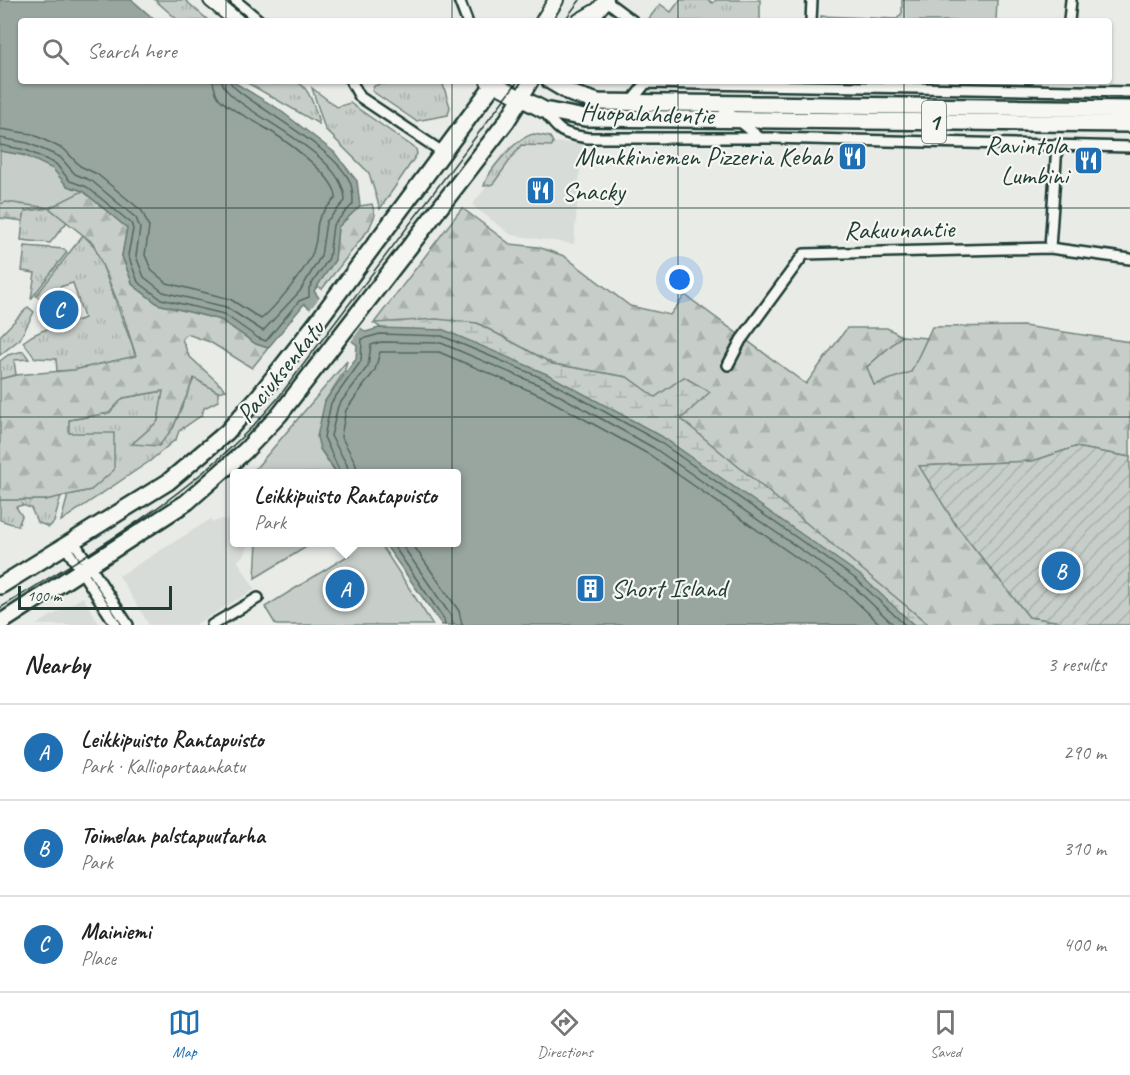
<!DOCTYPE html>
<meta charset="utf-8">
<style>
body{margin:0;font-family:Caveat,sans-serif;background:#f6f6f6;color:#222}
.scale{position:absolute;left:18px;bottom:15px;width:154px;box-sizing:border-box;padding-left:6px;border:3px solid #1f3d34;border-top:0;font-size:16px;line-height:21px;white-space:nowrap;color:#1f3d34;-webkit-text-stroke:4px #f6f6f2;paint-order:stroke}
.you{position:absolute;left:680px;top:280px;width:21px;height:21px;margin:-15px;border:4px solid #fff;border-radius:50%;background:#1a73e8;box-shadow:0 0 0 9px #1a73e833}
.badge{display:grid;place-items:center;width:39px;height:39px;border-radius:50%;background:#1f6fb2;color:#fff;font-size:20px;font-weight:700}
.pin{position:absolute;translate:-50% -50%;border:3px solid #fff;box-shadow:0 2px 6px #0006}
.popup{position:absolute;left:230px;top:469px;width:231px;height:78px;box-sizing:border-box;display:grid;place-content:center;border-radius:6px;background:#fff;filter:drop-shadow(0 2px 4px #0005);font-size:20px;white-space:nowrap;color:#767676}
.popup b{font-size:22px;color:#222}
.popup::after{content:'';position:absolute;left:50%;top:100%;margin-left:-12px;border:12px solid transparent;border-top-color:#fff}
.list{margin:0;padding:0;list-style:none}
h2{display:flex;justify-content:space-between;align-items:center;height:78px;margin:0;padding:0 24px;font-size:26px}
h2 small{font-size:20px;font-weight:400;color:#767676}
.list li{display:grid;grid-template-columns:39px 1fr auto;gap:18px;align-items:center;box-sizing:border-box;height:96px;padding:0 24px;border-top:2px solid #e0e0e0}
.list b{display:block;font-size:22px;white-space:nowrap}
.list p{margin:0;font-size:20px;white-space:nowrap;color:#767676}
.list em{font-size:20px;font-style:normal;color:#767676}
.icon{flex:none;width:33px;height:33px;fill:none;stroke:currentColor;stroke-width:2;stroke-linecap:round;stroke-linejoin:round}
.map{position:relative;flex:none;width:1130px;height:625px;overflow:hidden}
.search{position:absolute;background:#fff;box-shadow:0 2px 4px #0004;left:18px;right:18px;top:18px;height:66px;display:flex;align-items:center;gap:15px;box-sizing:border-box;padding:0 21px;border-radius:6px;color:#767676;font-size:22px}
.sheet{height:366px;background:#fff}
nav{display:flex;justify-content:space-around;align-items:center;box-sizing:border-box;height:84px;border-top:2px solid #e0e0e0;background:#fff;font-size:16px;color:#767676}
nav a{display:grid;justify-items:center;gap:3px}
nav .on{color:#1f6fb2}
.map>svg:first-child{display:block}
.built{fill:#d8dcd8}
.grass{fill:url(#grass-tufts);stroke:#73867e;stroke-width:1.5}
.forest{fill:url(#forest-firs);stroke:#73867e;stroke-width:1.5}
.wetland{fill:url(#wetland-marsh);stroke:#73867e;stroke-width:1.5}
.park{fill:#c7cec9;stroke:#73867e;stroke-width:1.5}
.garden{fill:url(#garden-furrows);stroke:#73867e;stroke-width:1.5}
.water{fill:#99a6a0;stroke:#687c75;stroke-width:1.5}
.pier{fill:#e9ebe7}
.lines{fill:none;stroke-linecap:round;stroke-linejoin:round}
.shore{stroke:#50675f;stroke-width:1.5}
.street-casing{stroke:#1f3d34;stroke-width:14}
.secondary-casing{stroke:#1f3d34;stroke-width:18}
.primary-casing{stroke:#1f3d34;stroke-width:20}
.street{stroke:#f6f6f2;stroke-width:9}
.secondary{stroke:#f6f6f2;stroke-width:14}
.primary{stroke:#f6f6f2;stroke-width:15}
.tram{stroke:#1f3d34;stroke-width:1.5}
.grid{fill:none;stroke:#1f3d34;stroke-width:1.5;stroke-opacity:0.55}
.labels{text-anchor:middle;stroke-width:4.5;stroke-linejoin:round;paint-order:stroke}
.shield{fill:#f6f6f2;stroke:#60746d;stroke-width:1.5}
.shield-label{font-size:24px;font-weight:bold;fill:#1f3d34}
.street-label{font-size:26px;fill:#1f3d34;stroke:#f6f6f2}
.poi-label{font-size:26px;fill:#1f3d34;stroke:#f6f6f2;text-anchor:end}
</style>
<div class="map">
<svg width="1130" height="625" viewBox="0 0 1130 625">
<defs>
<pattern id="grass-tufts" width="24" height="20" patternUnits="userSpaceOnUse" patternTransform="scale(1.5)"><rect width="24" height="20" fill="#c7cec9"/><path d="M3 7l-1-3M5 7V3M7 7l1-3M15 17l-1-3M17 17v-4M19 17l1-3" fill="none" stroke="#aab2ad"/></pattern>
<pattern id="forest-firs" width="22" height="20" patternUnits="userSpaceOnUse" patternTransform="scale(1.5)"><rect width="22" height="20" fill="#c7cec9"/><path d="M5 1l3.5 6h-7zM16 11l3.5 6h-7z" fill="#aab2ad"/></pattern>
<pattern id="wetland-marsh" width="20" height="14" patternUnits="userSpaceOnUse" patternTransform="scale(1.5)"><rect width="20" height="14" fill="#c7cec9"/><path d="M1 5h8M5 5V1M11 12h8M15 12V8" fill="none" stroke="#aab2ad"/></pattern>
<pattern id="garden-furrows" width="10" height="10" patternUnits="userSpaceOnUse" patternTransform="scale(1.5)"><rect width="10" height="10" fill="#c7cec9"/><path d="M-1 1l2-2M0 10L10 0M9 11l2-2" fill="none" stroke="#aab2ad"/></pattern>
</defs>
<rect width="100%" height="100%" fill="#e9ebe7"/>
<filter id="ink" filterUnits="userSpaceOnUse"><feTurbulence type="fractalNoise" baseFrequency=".0167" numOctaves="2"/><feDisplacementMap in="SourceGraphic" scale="12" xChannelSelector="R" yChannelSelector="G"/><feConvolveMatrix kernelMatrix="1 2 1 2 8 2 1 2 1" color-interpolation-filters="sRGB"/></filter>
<g filter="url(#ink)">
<path class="built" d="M523,140L582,144L574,244L511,235L472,205Z
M211,519L213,522L223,519L234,521V542L248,543L245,553L238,561L255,589L195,625H149L119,576Z
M83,597L100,625H36L69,605Z"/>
<path class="grass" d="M155,0H185L209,21H179Z
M680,0H708L713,3L716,0H760V21H647L660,4L671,12Z
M244,81C293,81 306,68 319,124Z
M387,81H442L450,107L448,115L416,121L372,91L374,86Z
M312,88L337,107L350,103L416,149L417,154L380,209L369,173L325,129Z
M534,134L550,137L553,142L552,146L521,145L493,184L484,186C488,170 517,137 534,134Z
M49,208L67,222L50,243L21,240L24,211Z
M83,235L96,248L136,356L74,370L57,371L56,359L35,358L23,342C43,326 60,328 84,318L73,283L49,290L42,300L36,296Z
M25,246L64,249L67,252L31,299L35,273L22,271Z
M28,307L34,312L20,339L0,355V336Z
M23,351L29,359L14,360L16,375L0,379V361L8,355Z
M194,378L218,392V401L204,408L202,415L179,431L176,439L150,461L61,521L68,495L91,490L68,433L69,420L109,413L123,398L164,391L158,421L173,428Z
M61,496L54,522L49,527L37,522L31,508L22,505L16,507L22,516L18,526L0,520V500H45Z"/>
<path class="forest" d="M0,166L83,191L127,228L122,256L133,285L158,304L221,320L256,344L268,348L252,368L210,342L187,334L182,339L189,356L226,390L218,392L194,378L173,428L159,446L132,444L158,421L163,391L123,398L109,413L69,420V433H114V470L91,490L45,500H0V379L16,375L74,370L136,356L122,312L93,243L49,208L25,211L23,221L0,218Z
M372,204L375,215L369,229L322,289L317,286L335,260L338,227L360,206Z
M462,208L510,244L538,247L564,256L630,306L670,315L685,295L806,384L847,328H887L902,336L867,367L911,372L932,327L1024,326L1130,342V457L1075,447L1033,461L920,466L956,525L1029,617L1082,625H929L627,377L553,364L477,323H374Z"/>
<path class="wetland" d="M436,319L477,323L553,364L627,377L655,397L684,377L710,392L681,419L929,625H812L374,323Z"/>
<path class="park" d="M902,0H997L996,21H821V16L897,19L902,13Z
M0,151C17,154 40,158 54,169C68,181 63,185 83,191L49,208L6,202L0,204Z
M902,336L927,338L911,372L874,385L867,367Z
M347,361L345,370L325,401L320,449L336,473L251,474Z
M257,543V542L313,543L255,578Z
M342,543H380L433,625H276L265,607L349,555Z"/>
<path class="garden" d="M1075,447L1130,457V625H1082L1029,617L956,525L919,466L1033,461Z"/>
<path class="water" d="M0,0H132L156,21H21V81H232L277,108L334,152L357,181L360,206L338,227L335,260L314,291L319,298L366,332L379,328L444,330L549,375L661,436L860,575L914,625H442L384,543L456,542V474L337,473L320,449L317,437L325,401L356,359L357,345L304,304L268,348L256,344L221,320L158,304L133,285L122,256L127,228L83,191L67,186L53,169L24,155L0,151Z"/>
<path class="pier" d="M321,296L362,326L350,343L309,311Z"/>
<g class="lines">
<path class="shore" d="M0,129L32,134L65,150L80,166L97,174L142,211L149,227L145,255L152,271L167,283L230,299L261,319C275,308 307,268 313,252C323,222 307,227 336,198C337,176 281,137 262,126C249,117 229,110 219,98C215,93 214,87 213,81
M0,138L28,143L60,157L75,174L92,181L136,218L140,228L136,256L144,277L163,292L226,307L263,331L300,291L321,256L326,222L345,201C345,148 224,108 222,81
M0,145L26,150L56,164L70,181L87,187L131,223L133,229L128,255L138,282L161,299L224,314L258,338L266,341L299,301L309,297V288L329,258L333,225L353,204C353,198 353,191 351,185C341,148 231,95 230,81
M341,474L324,437L331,403L361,361L362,339L380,334L442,336L547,380L658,441L856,579L905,625
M349,474L347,465L331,436L338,406L368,366L371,345L381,342L441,343L544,387L654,448L852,585L894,625
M358,474L355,462L341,436L346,410L375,370L380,352H439L540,395L650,455L846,592L881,625
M391,542L444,619L445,625
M400,542L451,616L453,625
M411,542L459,611L462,625"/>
<defs>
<path id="street" d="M235,0L260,21
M459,0L467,21
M606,1L633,21
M811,21L812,0
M1069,21L1071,0
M351,81L360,97L444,153
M630,103L646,83L1130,92
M719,105L759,137
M544,110C558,132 562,134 588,138H770L1130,147
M1050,248L1057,145
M728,365L741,340L804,254L1050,248L1130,259
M73,540L128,625
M65,546L116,625
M212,625L258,598"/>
<path id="secondary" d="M211,0L237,21
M543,21L556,0
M579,21L598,10L606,0
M488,81L521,98L531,81"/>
<path id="primary" d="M550,81L572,94L598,102L1130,109
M0,586L168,482L227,432L259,396L317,322L496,81
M0,623L187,502L245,451L280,414L506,122L521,98L544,110L585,118L1130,124"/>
</defs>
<use href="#street" class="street-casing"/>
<use href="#secondary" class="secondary-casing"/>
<use href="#primary" class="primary-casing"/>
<use href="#street" class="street"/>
<use href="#secondary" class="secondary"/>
<use href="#primary" class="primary"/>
<path class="tram" d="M564,21L580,0
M0,608C102,545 200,491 278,398L518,81"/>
</g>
</g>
<path class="grid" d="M226,0V21M452,0V21M678,0V21M904,0V21M226,81V625M452,81V625M678,81V625M904,81V625M0,208H1130M0,417H1130"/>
<defs>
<symbol id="restaurant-square" viewBox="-11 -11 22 22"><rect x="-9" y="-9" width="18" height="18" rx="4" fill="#1f6fb2" stroke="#f6f6f2"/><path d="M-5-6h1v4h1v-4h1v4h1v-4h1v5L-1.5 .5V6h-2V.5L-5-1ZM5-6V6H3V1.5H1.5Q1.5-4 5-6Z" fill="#fff"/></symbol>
<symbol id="building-square" viewBox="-11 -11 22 22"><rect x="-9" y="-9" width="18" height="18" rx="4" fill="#1f6fb2" stroke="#f6f6f2"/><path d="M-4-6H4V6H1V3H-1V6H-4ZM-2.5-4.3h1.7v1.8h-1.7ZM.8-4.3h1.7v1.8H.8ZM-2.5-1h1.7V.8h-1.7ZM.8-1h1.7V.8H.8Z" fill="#fff"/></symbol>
</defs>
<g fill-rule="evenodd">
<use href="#restaurant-square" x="836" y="140" width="33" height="33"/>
<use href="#restaurant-square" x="1072" y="144" width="33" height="33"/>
<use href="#restaurant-square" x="524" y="174" width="33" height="33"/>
<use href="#building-square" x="574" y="572" width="33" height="33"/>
</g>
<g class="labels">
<rect class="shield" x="922" y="101" width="24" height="42" rx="4.5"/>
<g class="shield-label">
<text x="934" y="130">1</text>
</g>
<g class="street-label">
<text transform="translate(647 113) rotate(2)" y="9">Huopalahdentie</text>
<text transform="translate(899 229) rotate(-1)" y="9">Rakuunantie</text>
<text transform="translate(280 371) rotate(-51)" y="9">Paciuksenkatu</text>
</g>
<g class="poi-label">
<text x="1068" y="154">Ravintola<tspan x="1068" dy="30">Lumbini</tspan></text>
<text x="832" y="165">Munkkiniemen Pizzeria Kebab</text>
<text x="562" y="200" text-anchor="start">Snacky</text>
<text x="611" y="597" text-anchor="start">Short Island</text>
</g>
</g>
</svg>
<div class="scale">100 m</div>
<div class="you"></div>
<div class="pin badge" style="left:345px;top:589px">A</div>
<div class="popup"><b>Leikkipuisto Rantapuisto</b>Park</div>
<div class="pin badge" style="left:1061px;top:571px">B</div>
<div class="pin badge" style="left:59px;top:310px">C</div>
<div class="search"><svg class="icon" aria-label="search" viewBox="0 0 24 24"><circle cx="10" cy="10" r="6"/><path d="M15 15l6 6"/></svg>Search here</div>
</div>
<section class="sheet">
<h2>Nearby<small>3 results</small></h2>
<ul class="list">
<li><span class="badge">A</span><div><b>Leikkipuisto Rantapuisto</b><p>Park · Kallioportaankatu</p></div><em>290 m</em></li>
<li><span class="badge">B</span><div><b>Toimelan palstapuutarha</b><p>Park</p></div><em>310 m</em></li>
<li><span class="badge">C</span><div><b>Mainiemi</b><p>Place</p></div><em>400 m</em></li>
</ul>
</section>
<nav>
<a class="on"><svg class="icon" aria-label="map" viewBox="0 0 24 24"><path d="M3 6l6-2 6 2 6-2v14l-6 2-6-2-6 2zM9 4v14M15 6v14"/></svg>Map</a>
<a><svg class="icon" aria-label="directions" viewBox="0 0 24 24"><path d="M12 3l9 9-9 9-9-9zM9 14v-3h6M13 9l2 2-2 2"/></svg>Directions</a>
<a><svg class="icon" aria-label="saved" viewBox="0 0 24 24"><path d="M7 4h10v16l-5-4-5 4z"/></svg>Saved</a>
</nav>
